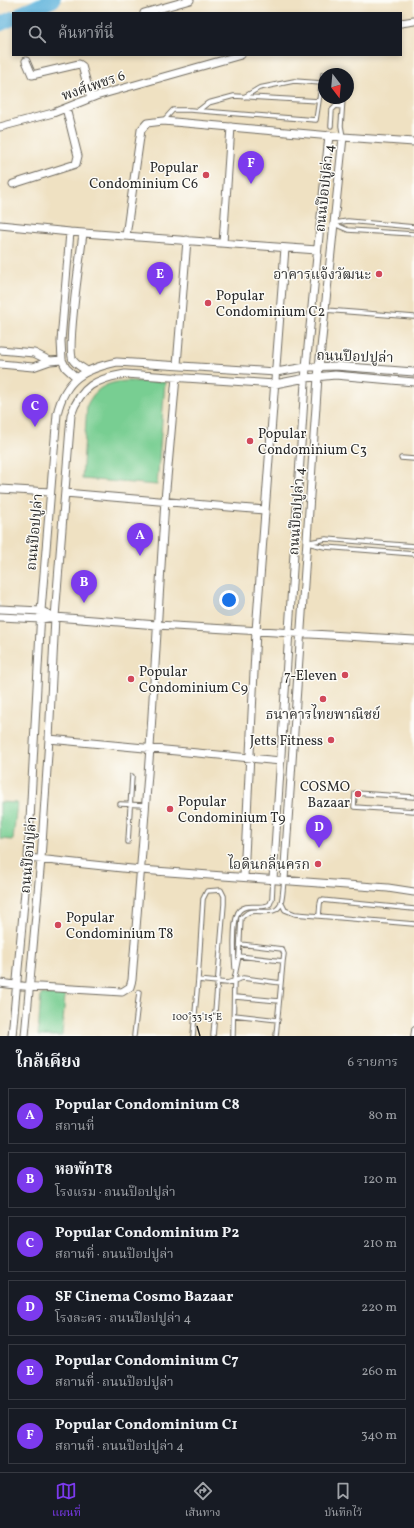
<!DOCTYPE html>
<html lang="th">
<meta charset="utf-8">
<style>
body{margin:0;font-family:Vollkorn,"Noto Serif Thai",serif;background:#20242c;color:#f1f3f6}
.compass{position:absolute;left:318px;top:68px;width:36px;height:36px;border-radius:50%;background:#171b24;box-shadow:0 2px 6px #0003;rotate:164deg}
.you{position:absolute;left:229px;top:600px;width:14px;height:14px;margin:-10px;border:3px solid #fff;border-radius:50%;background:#1a73e8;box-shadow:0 0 0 6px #1a73e833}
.badge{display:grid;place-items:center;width:26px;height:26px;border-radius:50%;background:#7c3aed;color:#fff;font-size:13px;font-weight:700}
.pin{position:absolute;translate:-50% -33px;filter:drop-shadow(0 1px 2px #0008)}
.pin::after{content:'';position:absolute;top:21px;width:14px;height:12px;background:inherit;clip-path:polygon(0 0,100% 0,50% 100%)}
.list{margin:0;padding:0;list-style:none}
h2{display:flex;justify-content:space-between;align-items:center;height:52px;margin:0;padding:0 16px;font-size:17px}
h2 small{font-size:13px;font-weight:400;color:#9ea1a6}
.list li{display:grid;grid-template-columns:26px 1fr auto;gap:12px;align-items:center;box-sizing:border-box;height:56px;margin:0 8px 8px;padding:0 8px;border:1px solid #363941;border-radius:0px}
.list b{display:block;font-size:15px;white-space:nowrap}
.list p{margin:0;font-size:13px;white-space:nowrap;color:#9ea1a6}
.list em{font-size:13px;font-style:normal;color:#9ea1a6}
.icon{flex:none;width:22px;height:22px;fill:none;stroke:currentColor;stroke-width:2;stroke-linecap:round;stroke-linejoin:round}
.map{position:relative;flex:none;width:414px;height:1036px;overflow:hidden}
.search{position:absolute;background:#171b24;box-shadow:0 2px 6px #0003;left:12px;right:12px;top:12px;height:44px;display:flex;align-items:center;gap:10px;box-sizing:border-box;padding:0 14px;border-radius:0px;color:#9ea1a6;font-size:15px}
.sheet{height:436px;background:#171b24}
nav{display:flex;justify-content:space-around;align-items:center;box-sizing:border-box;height:56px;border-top:1px solid #363941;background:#171b24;font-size:11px;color:#9ea1a6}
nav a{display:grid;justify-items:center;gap:2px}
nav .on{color:#7c3aed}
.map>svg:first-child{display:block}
.green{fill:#78ce92;stroke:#527c5e}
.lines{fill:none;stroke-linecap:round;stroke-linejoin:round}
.river{stroke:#61b4dc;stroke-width:15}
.lane-casing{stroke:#706b60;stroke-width:5.5}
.street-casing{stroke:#706b60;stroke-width:9}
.lane{stroke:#fff;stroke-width:3.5}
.street{stroke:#fff;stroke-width:7}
.ticks{fill:none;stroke:#2b2b2b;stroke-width:1.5}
.poi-dot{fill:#d1495b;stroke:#fdfcf7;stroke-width:1.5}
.labels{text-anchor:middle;stroke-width:3;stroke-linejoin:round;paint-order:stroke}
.street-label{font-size:14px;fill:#2b2b2b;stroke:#fdfcf7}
.poi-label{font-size:14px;fill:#2b2b2b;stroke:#fdfcf7;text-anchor:end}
.ticks-label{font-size:10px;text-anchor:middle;fill:#2b2b2b;stroke:#fdfcf7;stroke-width:3;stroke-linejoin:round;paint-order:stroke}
</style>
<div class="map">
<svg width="414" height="1036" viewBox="0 0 414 1036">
<rect width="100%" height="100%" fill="#fdfcf7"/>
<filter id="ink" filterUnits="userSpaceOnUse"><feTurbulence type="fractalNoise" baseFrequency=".025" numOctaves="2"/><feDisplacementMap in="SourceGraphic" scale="8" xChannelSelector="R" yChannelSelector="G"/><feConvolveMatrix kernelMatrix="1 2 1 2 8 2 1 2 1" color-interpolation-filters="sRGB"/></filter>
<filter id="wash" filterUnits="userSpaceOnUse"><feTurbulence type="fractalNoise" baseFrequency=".012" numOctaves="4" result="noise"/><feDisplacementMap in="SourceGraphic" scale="16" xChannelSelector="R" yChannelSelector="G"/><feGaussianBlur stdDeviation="0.9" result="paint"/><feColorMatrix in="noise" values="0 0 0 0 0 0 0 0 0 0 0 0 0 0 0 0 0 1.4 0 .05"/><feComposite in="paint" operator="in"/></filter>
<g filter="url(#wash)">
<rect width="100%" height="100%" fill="#efe1c2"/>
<path class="green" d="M127,381L165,382L157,485L82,479L87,405C96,387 108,382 127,381Z
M0,802L17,803L13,840L0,839Z
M41,994L65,995L62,1036H38Z"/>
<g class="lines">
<path class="river" d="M22,13L53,0
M0,24L13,18"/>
</g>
</g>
<g filter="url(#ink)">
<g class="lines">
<defs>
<path id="lane" d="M244,97L259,88L294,81L322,83
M343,98L341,126L343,137
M199,110L208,103L234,96L319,101
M163,121L173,110H190L316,120L323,74
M331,126L332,110L336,106L342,107
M334,223L348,221L414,227
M334,224L348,230L414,234
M325,310L414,317
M401,458L414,459
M310,542L326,539L414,546
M307,543L325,547L414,554
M414,797L355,793L354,807L414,811
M120,804L145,805
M128,842L132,776
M281,902L285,910L295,914L414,924
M319,916L320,904L321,900L414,909
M240,944L282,949L284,954L283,961
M235,968C234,956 233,926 237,915C238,911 242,908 246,907C254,905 263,909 270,904L272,899L273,879
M235,997L279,1001
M234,1015L278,1020
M134,1036L139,992
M193,1036L198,980
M213,1036L224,904V896L221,890L207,891L203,899L198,980L227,983L243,978L281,983L283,961L239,956
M233,1036L234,980L239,956L241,918C244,916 246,913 249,912C259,909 277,917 281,903C283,896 283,887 284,880
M276,1036L281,983
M413,1036L414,1029"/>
<path id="street" d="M144,13L190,0
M401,23L414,21
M26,61L32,75L79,64L82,66L91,98
M0,127L53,113L96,96L241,55
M13,184L76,164L78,156L66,108
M0,225L70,232L317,250
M70,232L61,341L62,360L66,368L77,378
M83,233C81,252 66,349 73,360C76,365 83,368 87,371
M126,236L141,130L147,123L163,121L343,137L414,142
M223,243L231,127
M0,350L34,353L50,361
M0,364L33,367L50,361L62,360
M177,365L187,240
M0,489L50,492
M65,493L265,510
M0,609L41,611L55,617
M0,617L41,619L55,617L157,625L414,640
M49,739L281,761
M28,858L141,870L388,888L414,892
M244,877L256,631L285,248
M273,879L306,367L329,135
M284,880L318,377L343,137
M0,983L23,986L122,992L130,987L132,980L150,748L165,500L176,377
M12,1036L28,858L41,611L57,414C65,379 84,369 117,362L276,372L306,367L335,366L414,372
M25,1036L41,859L49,739L55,617L71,415C81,386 96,379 125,374L275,384L306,378L335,375L414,382"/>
</defs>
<use href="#lane" class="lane-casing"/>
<use href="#street" class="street-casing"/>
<use href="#lane" class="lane"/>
<use href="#street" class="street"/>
</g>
</g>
<path class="ticks" d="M197,1026L200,1036"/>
<g class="poi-dot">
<circle cx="206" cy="175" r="4"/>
<circle cx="379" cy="274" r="4"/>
<circle cx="208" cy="303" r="4"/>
<circle cx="250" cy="441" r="4"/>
<circle cx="345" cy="675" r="4"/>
<circle cx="131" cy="679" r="4"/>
<circle cx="323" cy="699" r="4"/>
<circle cx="331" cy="740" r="4"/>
<circle cx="358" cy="794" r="4"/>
<circle cx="170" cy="809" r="4"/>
<circle cx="318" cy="864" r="4"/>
<circle cx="58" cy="925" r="4"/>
</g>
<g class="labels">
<g class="street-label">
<text transform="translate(93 85) rotate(-19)" y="5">พงศ์เพชร 6</text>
<text transform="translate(324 188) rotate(-84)" y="5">ถนนป๊อปปูล่า 4</text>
<text transform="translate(355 356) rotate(2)" y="5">ถนนป๊อปปูล่า</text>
<text transform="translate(296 511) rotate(-86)" y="5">ถนนป๊อปปูล่า 4</text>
<text transform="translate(34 532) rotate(-85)" y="5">ถนนป๊อปปูล่า</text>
<text transform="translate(28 855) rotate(-85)" y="5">ถนนป๊อปปูล่า</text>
</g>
<g class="poi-label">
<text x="198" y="172">Popular<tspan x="198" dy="16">Condominium C6</tspan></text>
<text x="371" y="279">อาคารแจ้งวัฒนะ</text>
<text x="216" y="300" text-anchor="start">Popular<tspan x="216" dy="16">Condominium C2</tspan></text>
<text x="258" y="438" text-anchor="start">Popular<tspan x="258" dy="16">Condominium C3</tspan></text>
<text x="139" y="676" text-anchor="start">Popular<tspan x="139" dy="16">Condominium C9</tspan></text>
<text x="337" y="680">7-Eleven</text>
<text x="323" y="719" text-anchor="middle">ธนาคารไทยพาณิชย์</text>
<text x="323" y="745">Jetts Fitness</text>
<text x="350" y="791">COSMO<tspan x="350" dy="16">Bazaar</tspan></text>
<text x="178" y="806" text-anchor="start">Popular<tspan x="178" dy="16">Condominium T9</tspan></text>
<text x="310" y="869">ไอดินกลิ่นครก</text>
<text x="66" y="922" text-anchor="start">Popular<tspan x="66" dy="16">Condominium T8</tspan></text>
</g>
</g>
<g class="ticks-label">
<text x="197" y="1020">100°33'15"E</text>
</g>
</svg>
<svg class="compass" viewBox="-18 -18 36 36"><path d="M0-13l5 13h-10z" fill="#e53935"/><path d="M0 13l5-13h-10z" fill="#9ea1a6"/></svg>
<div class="you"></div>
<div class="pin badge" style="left:140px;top:556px">A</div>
<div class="pin badge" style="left:84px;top:603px">B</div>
<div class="pin badge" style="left:35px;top:427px">C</div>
<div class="pin badge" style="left:319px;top:848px">D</div>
<div class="pin badge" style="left:160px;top:295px">E</div>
<div class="pin badge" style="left:251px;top:184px">F</div>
<div class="search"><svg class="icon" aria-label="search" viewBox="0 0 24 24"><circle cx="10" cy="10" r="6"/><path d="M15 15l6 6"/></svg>ค้นหาที่นี่</div>
</div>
<section class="sheet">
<h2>ใกล้เคียง<small>6 รายการ</small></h2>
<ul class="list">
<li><span class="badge">A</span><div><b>Popular Condominium C8</b><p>สถานที่</p></div><em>80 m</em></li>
<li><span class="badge">B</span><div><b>หอพักT8</b><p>โรงแรม · ถนนป๊อปปูล่า</p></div><em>120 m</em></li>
<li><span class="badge">C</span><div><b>Popular Condominium P2</b><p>สถานที่ · ถนนป๊อปปูล่า</p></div><em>210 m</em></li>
<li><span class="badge">D</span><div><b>SF Cinema Cosmo Bazaar</b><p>โรงละคร · ถนนป๊อปปูล่า 4</p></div><em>220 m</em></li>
<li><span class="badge">E</span><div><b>Popular Condominium C7</b><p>สถานที่ · ถนนป๊อปปูล่า</p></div><em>260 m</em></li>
<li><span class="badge">F</span><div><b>Popular Condominium C1</b><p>สถานที่ · ถนนป๊อปปูล่า 4</p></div><em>340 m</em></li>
</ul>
</section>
<nav>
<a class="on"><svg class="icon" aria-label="map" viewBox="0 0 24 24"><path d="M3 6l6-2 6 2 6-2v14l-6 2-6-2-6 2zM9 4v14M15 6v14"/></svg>แผนที่</a>
<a><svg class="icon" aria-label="directions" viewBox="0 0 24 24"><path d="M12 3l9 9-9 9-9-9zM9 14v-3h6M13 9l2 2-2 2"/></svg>เส้นทาง</a>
<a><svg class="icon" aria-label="saved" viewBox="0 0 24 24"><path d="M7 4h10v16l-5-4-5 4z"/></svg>บันทึกไว้</a>
</nav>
